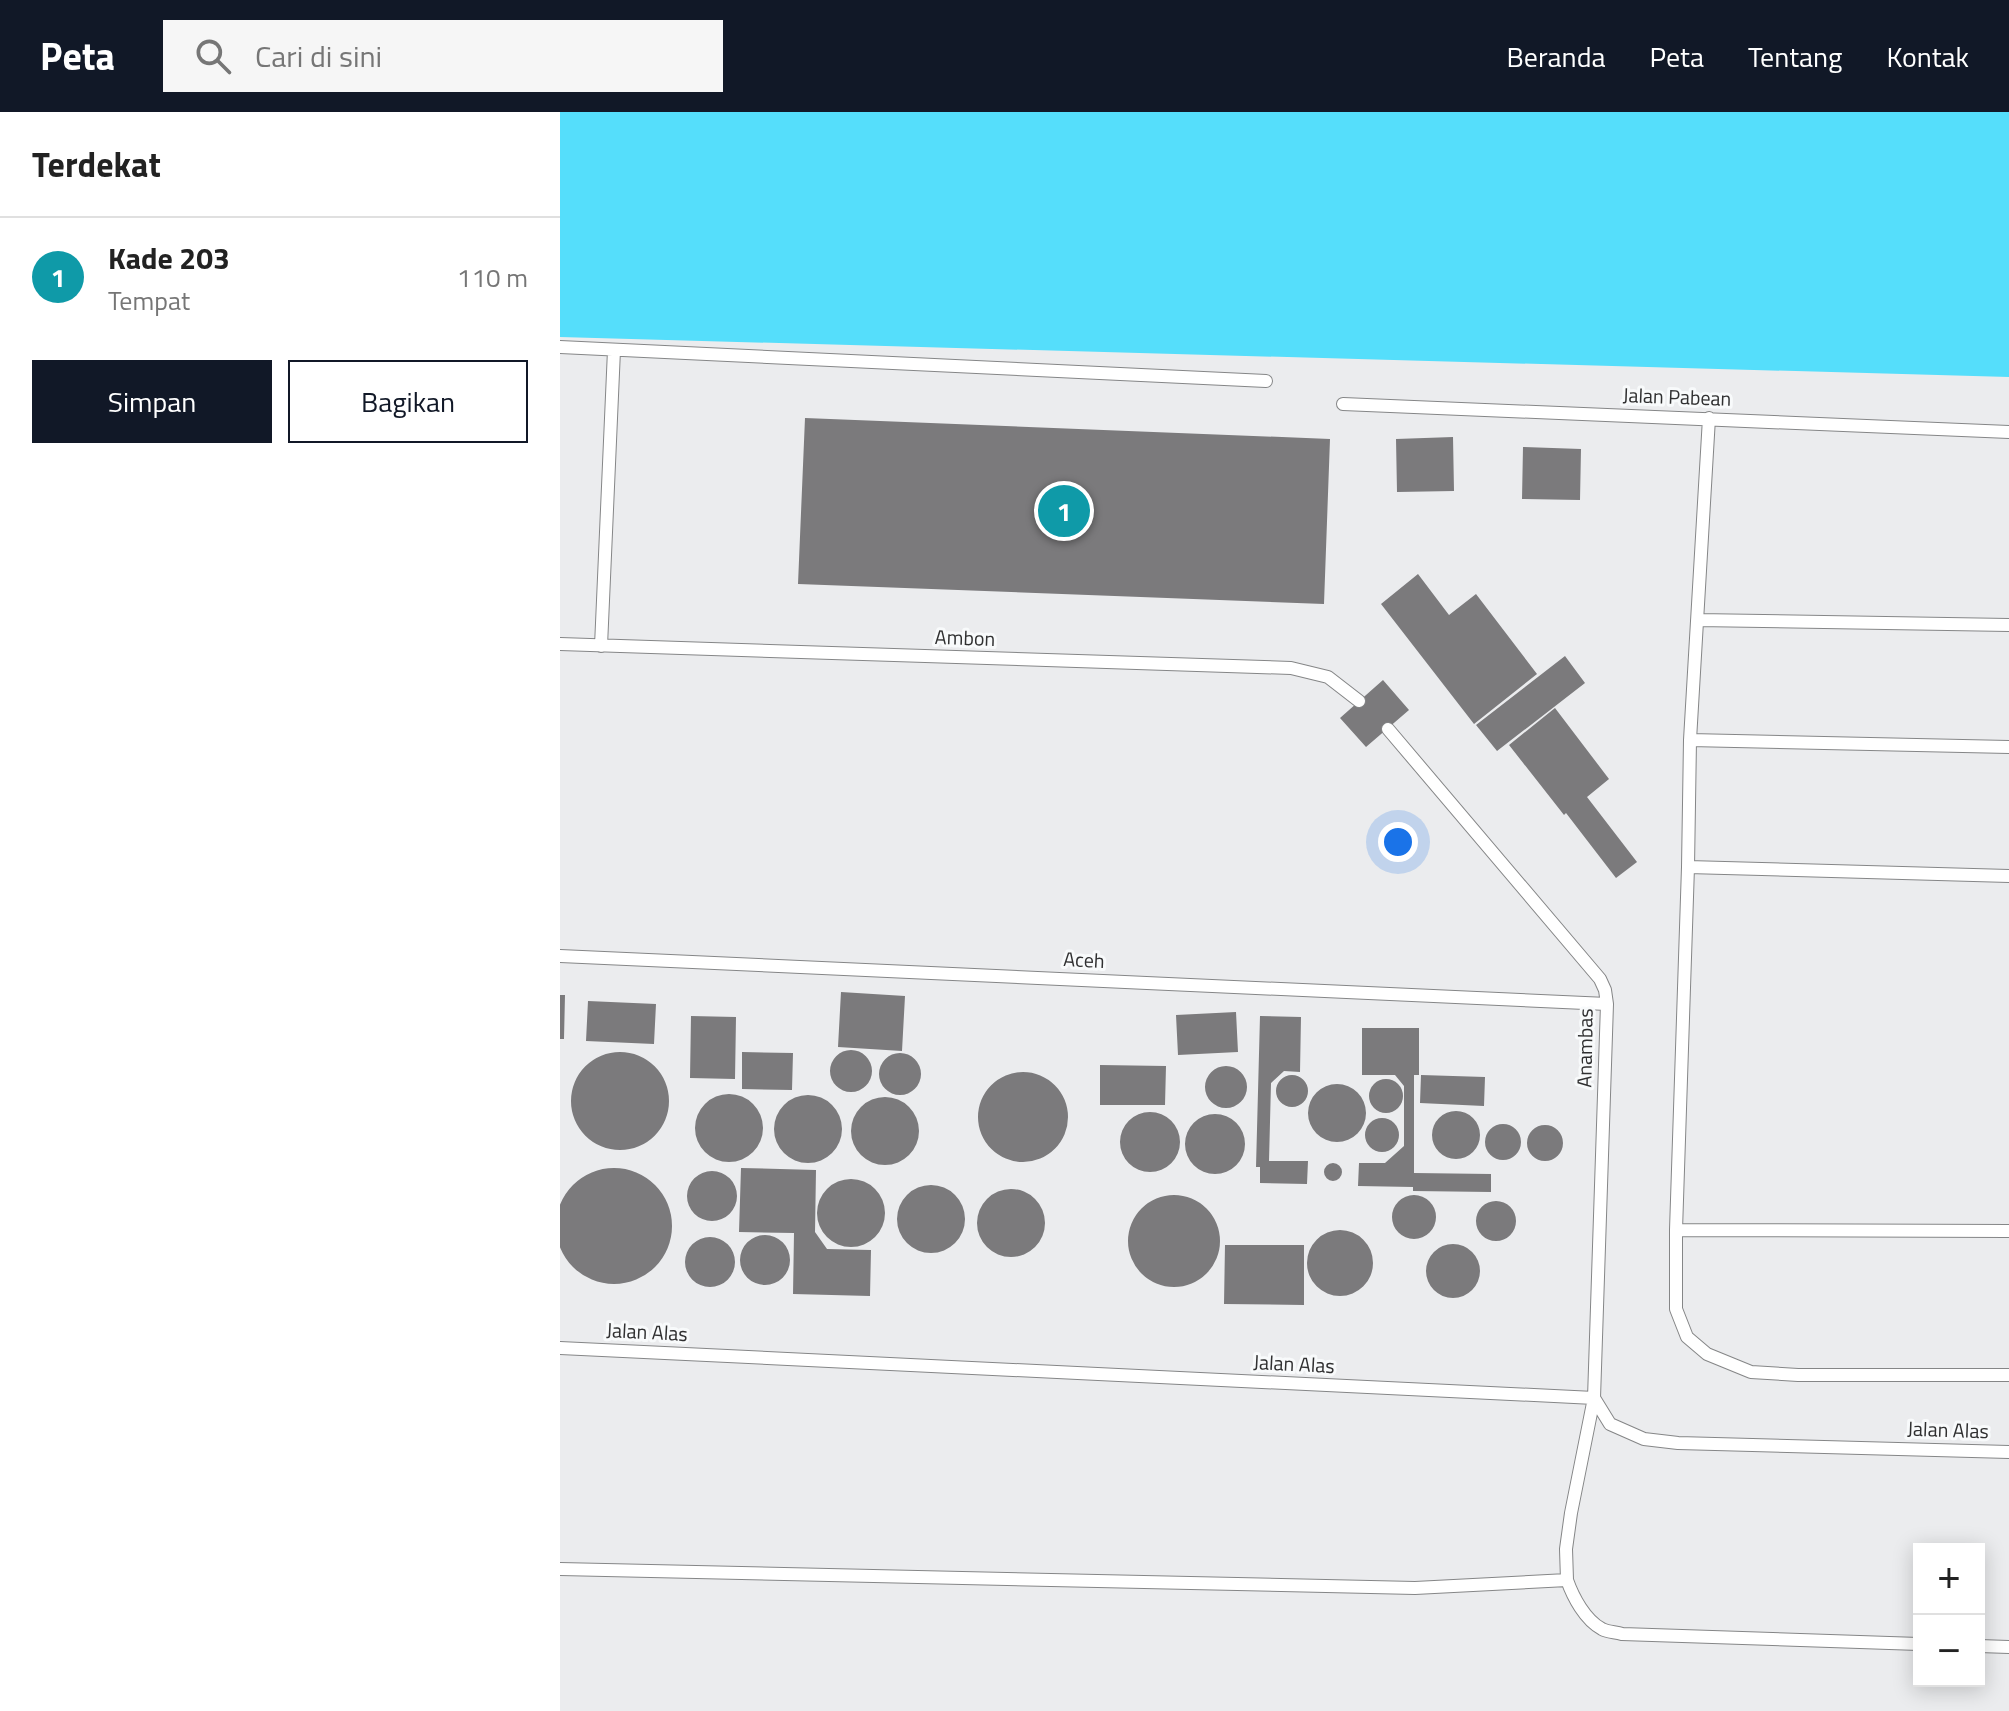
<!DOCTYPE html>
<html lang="id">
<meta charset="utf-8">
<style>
body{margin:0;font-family:"Titillium Web",sans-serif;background:#f6f6f6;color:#222}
.controls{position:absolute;right:24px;bottom:24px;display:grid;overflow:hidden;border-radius:0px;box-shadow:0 4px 20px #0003}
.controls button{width:72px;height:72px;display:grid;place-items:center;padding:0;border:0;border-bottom:2px solid #e0e0e0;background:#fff;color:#222;font:40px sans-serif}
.you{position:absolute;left:838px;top:730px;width:28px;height:28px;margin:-20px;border:6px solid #fff;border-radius:50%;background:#1a73e8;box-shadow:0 0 0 12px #1a73e833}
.badge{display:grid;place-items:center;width:52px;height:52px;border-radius:50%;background:#111827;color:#fff;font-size:26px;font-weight:700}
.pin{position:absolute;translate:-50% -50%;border:4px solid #fff;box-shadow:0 2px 8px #0006}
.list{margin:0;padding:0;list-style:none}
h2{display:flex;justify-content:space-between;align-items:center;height:104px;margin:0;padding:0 32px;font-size:34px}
h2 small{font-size:26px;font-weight:400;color:#767676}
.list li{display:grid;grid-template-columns:52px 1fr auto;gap:24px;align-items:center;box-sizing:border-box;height:120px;padding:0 32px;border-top:2px solid #e0e0e0}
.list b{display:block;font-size:30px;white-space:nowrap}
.list p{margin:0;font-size:26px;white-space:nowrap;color:#767676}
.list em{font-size:26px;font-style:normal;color:#767676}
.actions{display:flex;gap:16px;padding:24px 32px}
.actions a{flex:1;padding:18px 0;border:2px solid #111827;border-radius:0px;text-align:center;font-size:28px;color:#111827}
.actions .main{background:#111827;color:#fff}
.icon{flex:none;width:44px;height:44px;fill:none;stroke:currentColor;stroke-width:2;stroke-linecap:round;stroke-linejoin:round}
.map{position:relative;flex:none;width:1449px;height:1599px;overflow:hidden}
header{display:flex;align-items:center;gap:48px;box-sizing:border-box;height:112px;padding:0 40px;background:#111827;color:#fff}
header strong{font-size:38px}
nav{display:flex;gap:44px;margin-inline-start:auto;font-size:28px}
.search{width:560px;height:72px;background:#f6f6f6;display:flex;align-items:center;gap:20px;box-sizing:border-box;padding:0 28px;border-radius:0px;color:#767676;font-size:30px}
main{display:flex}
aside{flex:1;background:#fff}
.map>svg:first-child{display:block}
.water{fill:#55defb}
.building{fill:#7b7a7c}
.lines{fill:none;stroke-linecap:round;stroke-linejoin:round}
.service-casing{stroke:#858687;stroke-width:14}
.service{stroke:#fff;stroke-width:12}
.labels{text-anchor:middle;stroke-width:6;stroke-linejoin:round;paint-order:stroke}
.street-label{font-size:20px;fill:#303031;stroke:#f8fafb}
</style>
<header>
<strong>Peta</strong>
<div class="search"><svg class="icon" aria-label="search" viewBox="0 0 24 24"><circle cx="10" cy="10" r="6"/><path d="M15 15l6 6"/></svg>Cari di sini</div>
<nav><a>Beranda</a><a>Peta</a><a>Tentang</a><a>Kontak</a></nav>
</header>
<main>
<aside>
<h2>Terdekat<small></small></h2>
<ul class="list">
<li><span class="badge" style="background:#0f9aa8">1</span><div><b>Kade 203</b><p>Tempat</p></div><em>110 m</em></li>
</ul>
<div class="actions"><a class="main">Simpan</a><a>Bagikan</a></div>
</aside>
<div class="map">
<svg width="1449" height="1599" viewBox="0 0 1449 1599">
<rect width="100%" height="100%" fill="#ebecee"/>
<path class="water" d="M0,0H1449V265L0,225Z"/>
<path class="building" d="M245,306L770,327L764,492L238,472Z
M893,325L894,379L837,380L836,327Z
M963,335L1021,337L1020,388L962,387Z
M858,462L889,503L916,482L977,562L914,612L821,492Z
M1005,544L1025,571L937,639L916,613Z
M823,568L849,598L806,635L780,606Z
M995,596L1049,667L1027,685L1077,750L1056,766L1006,701L1004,703L949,633Z
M281,880L345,884L342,939L278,935Z
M0,883H5L4,927H0Z
M28,889L96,892L94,932L26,929Z
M676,900L678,940L618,943L616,903Z
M131,904L176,905L175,967L130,966Z
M700,904L741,905L740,960L724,959L711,971L709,1049H748L747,1072L700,1071V1055H696Z
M802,916H859V963H854V1061L931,1062V1080L853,1079V1075L798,1074L799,1051H825L844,1034V974L835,963H802Z
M270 959a21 21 0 1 1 42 0a21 21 0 1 1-42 0Z
M182,940L233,941L232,978L182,977Z
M11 989a49 49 0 1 1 98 0a49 49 0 1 1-98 0Z
M319 962a21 21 0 1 1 42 0a21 21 0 1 1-42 0Z
M540,953L606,954L605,993H540Z
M645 975a21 21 0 1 1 42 0a21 21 0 1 1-42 0Z
M418 1005a45 45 0 1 1 90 0a45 45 0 1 1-90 0Z
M716 979a16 16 0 1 1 32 0a16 16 0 1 1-32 0Z
M861,963L925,965L924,994L860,991Z
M809 984a17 17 0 1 1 34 0a17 17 0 1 1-34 0Z
M748 1001a29 29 0 1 1 58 0a29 29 0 1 1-58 0Z
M135 1016a34 34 0 1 1 68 0a34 34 0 1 1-68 0Z
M214 1017a34 34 0 1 1 68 0a34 34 0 1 1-68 0Z
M291 1019a34 34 0 1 1 68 0a34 34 0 1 1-68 0Z
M872 1023a24 24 0 1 1 48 0a24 24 0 1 1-48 0Z
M560 1030a30 30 0 1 1 60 0a30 30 0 1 1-60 0Z
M625 1032a30 30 0 1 1 60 0a30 30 0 1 1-60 0Z
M805 1023a17 17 0 1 1 34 0a17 17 0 1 1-34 0Z
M925 1030a18 18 0 1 1 36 0a18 18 0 1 1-36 0Z
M967 1031a18 18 0 1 1 36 0a18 18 0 1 1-36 0Z
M764 1060a9 9 0 1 1 18 0a9 9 0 1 1-18 0Z
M181,1056L256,1058L255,1120L267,1137L311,1138L310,1184L233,1182L234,1121L179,1120Z
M-4 1114a58 58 0 1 1 116 0a58 58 0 1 1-116 0Z
M127 1084a25 25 0 1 1 50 0a25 25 0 1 1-50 0Z
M257 1101a34 34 0 1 1 68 0a34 34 0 1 1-68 0Z
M337 1107a34 34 0 1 1 68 0a34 34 0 1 1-68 0Z
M417 1111a34 34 0 1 1 68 0a34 34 0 1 1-68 0Z
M832 1105a22 22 0 1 1 44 0a22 22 0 1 1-44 0Z
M568 1129a46 46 0 1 1 92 0a46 46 0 1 1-92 0Z
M916 1109a20 20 0 1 1 40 0a20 20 0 1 1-40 0Z
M747 1151a33 33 0 1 1 66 0a33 33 0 1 1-66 0Z
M180 1148a25 25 0 1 1 50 0a25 25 0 1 1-50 0Z
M125 1150a25 25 0 1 1 50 0a25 25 0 1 1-50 0Z
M866 1159a27 27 0 1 1 54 0a27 27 0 1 1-54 0Z
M665,1133H744V1193L664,1192Z"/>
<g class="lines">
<defs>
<path id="service" d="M0,235L706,269
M783,292L1449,320
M1149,306L1130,628L1128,755L1116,1118V1197L1127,1225L1147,1242L1191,1260L1238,1263H1449
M1137,508L1449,513
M0,532L731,556L768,565L799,589
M41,534L54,238
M1130,628L1449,635
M1128,755L1449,764
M0,844L1047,892
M1116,1118L1449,1119
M0,1236L1034,1286L1050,1312L1084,1327L1118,1331L1449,1340
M0,1457L855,1476L1007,1468L1006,1437L1011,1401L1034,1286L1047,892L1045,878L1040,867L828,617
M1007,1468C1013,1485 1025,1508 1042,1517C1047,1520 1056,1520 1062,1522L1359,1532
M1419,1534L1449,1535"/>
</defs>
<use href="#service" class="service-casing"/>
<use href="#service" class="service"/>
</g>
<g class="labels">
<g class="street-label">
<text transform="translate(1117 285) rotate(2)" y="7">Jalan Pabean</text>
<text transform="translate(405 526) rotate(2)" y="7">Ambon</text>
<text transform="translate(524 848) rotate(3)" y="7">Aceh</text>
<text transform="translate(1025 936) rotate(-89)" y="7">Anambas</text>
<text transform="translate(87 1220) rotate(3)" y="7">Jalan Alas</text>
<text transform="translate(734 1252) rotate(3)" y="7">Jalan Alas</text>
<text transform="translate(1388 1318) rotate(2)" y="7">Jalan Alas</text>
</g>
</g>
</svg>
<div class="controls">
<button>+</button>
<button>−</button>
</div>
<div class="you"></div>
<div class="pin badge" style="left:504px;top:399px;background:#0f9aa8">1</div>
</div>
</main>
